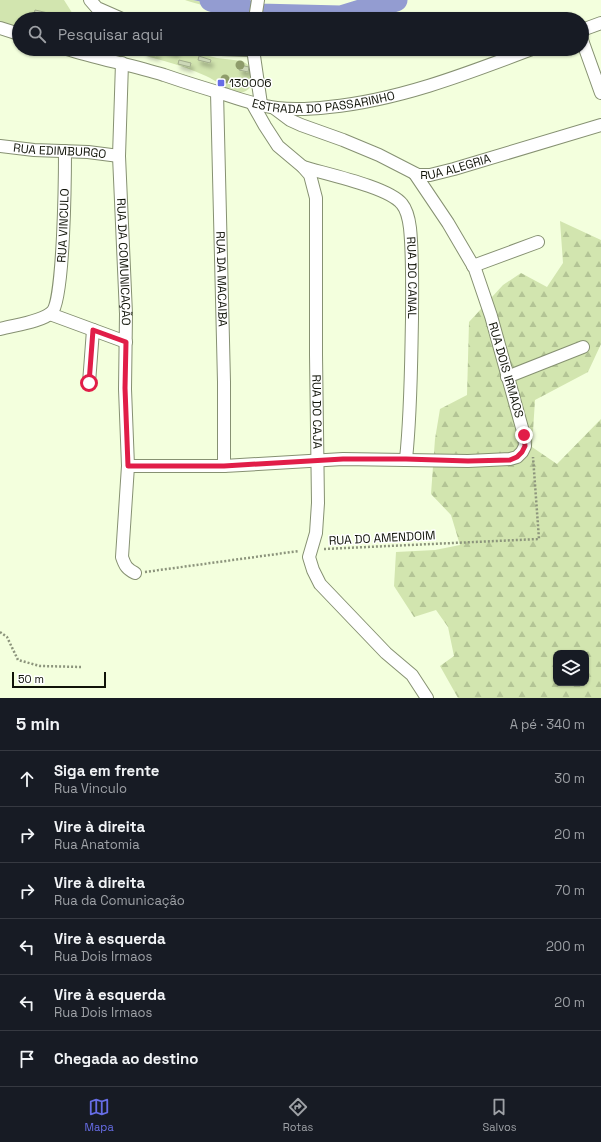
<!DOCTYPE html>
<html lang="pt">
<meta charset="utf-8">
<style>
body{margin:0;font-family:"Space Grotesk",sans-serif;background:#242831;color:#f1f3f6}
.controls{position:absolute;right:12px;bottom:12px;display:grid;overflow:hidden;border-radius:8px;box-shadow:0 1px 3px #0004}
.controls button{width:36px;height:36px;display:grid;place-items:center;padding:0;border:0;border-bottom:1px solid #363941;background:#171b24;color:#f1f3f6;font:20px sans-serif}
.scale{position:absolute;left:12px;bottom:10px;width:94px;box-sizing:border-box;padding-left:4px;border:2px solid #101308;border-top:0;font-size:11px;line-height:14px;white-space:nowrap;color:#101308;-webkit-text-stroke:3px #fff;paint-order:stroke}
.stop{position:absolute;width:12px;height:12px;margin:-9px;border:3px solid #e11d48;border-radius:50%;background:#fff}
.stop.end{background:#e11d48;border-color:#fff;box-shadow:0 1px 4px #0008}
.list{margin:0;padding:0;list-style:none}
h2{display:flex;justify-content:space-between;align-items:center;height:52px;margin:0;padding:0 16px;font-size:17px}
h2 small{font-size:13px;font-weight:400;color:#9ea1a6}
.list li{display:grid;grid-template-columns:26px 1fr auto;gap:12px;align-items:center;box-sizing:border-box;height:56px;padding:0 16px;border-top:1px solid #363941}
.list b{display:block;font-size:15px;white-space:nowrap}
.list p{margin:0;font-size:13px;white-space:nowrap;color:#9ea1a6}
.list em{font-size:13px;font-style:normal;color:#9ea1a6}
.icon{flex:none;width:22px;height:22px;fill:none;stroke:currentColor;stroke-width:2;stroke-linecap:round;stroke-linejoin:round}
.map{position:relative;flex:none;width:601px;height:698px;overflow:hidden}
.search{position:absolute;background:#171b24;box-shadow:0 1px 3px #0004;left:12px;right:12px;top:12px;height:44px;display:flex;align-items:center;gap:10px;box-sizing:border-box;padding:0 14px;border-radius:22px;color:#9ea1a6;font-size:15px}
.sheet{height:388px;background:#171b24}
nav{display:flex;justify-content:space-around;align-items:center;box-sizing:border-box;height:56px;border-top:1px solid #363941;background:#171b24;font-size:11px;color:#9ea1a6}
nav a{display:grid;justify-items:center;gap:2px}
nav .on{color:#676de6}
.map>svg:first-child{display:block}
.green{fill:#d2e5af}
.forest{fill:url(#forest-firs);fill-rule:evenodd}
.wetland{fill:url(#wetland-marsh)}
.water{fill:url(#water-ripples)}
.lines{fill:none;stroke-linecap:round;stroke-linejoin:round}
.river{stroke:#939cd1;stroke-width:23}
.building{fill:#ccd8b7;stroke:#a1ac8c;filter:url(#shadow)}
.minor-casing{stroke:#869172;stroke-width:14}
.path{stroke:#8c947c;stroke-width:2.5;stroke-dasharray:2 2;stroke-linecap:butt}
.minor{stroke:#fff;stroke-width:12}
.tree{fill:#8e9c6a}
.route{stroke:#e11d48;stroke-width:5}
.poi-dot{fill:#676de6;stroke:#fff;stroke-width:1.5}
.labels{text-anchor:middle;stroke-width:3;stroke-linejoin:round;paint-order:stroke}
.poi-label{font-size:12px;fill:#101308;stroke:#fff;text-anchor:start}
.street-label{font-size:12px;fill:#101308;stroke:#fff}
</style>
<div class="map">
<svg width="601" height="698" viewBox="0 0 601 698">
<defs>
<pattern id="forest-firs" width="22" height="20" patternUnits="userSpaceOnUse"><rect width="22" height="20" fill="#d2e5af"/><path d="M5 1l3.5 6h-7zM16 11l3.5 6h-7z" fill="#b3c495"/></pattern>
<pattern id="wetland-marsh" width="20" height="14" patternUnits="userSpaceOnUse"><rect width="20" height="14" fill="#d2e5af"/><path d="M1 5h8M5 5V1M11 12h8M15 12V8" fill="none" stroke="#b3c495"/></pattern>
<pattern id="water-ripples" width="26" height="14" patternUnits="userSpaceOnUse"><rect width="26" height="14" fill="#939cd1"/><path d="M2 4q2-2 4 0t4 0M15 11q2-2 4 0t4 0" fill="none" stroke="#777ea8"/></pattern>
<filter id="shadow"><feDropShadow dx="2.5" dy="4.5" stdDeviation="2" flood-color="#0004"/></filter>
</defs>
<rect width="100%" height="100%" fill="#f3ffdd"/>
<path class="green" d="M0,0H64L76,19H19V29L0,22Z
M121,49H182L217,58L242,61L247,64L251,68L253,82C251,88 246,93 240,92C228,91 217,81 206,76C180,64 149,57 121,49Z"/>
<path class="forest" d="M560,221L601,240V344L588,372L535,400L532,447L557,464L601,419V698H458L440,666L454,656L448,627L436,610L414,617L394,586L396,552L435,550L460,545L451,515L431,494L435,439L440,409L467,395L469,322L503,285L521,273L547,287L563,263ZM556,653H586V683H556Z"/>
<path class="wetland" d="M185,0H193L217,5L223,11L234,12L237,17L223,16C217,7 196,4 185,0Z"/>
<path class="water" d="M193,0H226L248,5L247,14L240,13L236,14L234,12L223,11L217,5Z"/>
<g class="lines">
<path class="river" d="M211,0L259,15L341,17L396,0"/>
</g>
<path class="building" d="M35,10L57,15L56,19H33Z
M164,49H175L177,50L176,53Z
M146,50L158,53L157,56L145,53Z
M199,56L211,60L210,63L198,60Z
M179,60L191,63L190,67L178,64Z
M240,65L249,67L248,72L239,70Z"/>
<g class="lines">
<defs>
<g id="minor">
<path d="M90,0L97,8L122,19"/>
<path d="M255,19L258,0"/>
<path d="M0,28L19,34"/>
<path d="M582,30L601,23"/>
<path d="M582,40L601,93"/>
<path id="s1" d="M67,49C99,59 132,65 164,75C184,82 204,88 224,94C242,100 259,106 277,108C294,110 312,109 329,107C399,100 466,74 532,49"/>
<path d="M221,49L253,50"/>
<path d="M253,49L261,104"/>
<path id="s2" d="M122,63L119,156L126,314L125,389L128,466L122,557C125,566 127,569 135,573"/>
<path id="s3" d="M217,92L224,382V466"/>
<path id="s4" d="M252,103L265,126L278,146L303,167L310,175L316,198V355L318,503L316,533L309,557L313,570L320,584L386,653L412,675L427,698"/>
<path id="s5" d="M274,108L290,120L301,125L343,140L379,155L418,175H430L454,169L601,125"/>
<path id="s6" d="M0,146L34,150L88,152L119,156"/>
<path id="s7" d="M303,167C326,174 389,187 402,204C407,210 409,220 410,228C413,257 412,289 412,319C411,366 411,412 406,459"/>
<path d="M473,266L538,242"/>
<path d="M50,314L126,342"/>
<path id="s8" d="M0,329C14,325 42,322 52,312C64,300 65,175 65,151"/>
<path d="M507,377L583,347"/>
<path d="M89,383L93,330"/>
<path d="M128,466H224L343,459L468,461L510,459L517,457L522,452L525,446L524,435L491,316L475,269L448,223L415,174"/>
</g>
</defs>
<use href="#minor" class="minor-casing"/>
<path class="path" d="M324,549L539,539L533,457
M145,572L299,551
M0,632L7,637L18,660L40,666L81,667"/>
<use href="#minor" class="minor"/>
</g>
<g class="tree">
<circle cx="240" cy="65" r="4.5"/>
<circle cx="225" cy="79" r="4.5"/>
<circle cx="237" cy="83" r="4.5"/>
</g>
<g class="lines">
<path class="route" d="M89,383L93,330L126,342L125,388L128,466H224L343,459H406L468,461L510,460L517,457L522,452L525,446L524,435"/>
</g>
<rect class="poi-dot" x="217" y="79" width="8" height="8" rx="2"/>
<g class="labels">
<g class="poi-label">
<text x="229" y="87">130006</text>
</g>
<g class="street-label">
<text dy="4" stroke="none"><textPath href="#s1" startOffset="265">ESTRADA DO PASSARINHO</textPath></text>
<text dy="4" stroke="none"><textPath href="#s6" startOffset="60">RUA EDIMBURGO</textPath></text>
<text dy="4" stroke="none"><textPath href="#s5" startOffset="198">RUA ALEGRIA</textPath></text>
<text dy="4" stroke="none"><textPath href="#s8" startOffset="143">RUA VINCULO</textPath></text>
<text dy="4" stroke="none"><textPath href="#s2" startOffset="199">RUA DA COMUNICAÇÃO</textPath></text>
<text dy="4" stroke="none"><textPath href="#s7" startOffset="182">RUA DO CANAL</textPath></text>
<text dy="4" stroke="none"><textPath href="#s3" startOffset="187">RUA DA MACAIBA</textPath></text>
<text transform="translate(506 370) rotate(74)" y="4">RUA DOIS IRMAOS</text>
<text dy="4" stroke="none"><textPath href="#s4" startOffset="331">RUA DO CAJA</textPath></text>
<text transform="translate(382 538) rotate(-3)" y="4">RUA DO AMENDOIM</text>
</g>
</g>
</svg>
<div class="controls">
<button><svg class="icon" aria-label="layers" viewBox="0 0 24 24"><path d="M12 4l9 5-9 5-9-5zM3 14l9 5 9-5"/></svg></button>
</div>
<div class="scale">50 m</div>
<div class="stop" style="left:89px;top:383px"></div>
<div class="stop end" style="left:524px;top:435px"></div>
<div class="search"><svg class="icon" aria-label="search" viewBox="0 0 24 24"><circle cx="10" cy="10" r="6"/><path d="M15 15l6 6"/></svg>Pesquisar aqui</div>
</div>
<section class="sheet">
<h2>5 min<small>A pé · 340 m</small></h2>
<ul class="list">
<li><svg class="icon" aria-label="ahead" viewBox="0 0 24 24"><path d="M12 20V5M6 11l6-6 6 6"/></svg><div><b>Siga em frente</b><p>Rua Vinculo</p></div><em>30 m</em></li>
<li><svg class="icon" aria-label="right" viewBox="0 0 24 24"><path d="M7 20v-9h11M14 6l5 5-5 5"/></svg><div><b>Vire à direita</b><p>Rua Anatomia</p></div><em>20 m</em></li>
<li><svg class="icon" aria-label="right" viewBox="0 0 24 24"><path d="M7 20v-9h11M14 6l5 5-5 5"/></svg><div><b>Vire à direita</b><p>Rua da Comunicação</p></div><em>70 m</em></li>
<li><svg class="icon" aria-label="left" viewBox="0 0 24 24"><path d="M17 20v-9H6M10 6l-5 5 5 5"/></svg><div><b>Vire à esquerda</b><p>Rua Dois Irmaos</p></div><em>200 m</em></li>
<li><svg class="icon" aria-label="left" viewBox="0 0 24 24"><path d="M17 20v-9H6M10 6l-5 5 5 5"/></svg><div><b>Vire à esquerda</b><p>Rua Dois Irmaos</p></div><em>20 m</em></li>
<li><svg class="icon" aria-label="arrive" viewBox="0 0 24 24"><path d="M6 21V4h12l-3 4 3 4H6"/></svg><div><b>Chegada ao destino</b></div></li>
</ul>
</section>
<nav>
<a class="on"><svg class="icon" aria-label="map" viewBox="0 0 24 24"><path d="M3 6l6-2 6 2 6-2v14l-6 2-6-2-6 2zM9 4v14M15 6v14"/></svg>Mapa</a>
<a><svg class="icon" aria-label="directions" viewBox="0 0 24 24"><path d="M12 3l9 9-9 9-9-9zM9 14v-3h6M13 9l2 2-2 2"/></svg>Rotas</a>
<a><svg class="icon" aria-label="saved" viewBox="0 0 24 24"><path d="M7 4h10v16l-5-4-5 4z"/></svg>Salvos</a>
</nav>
